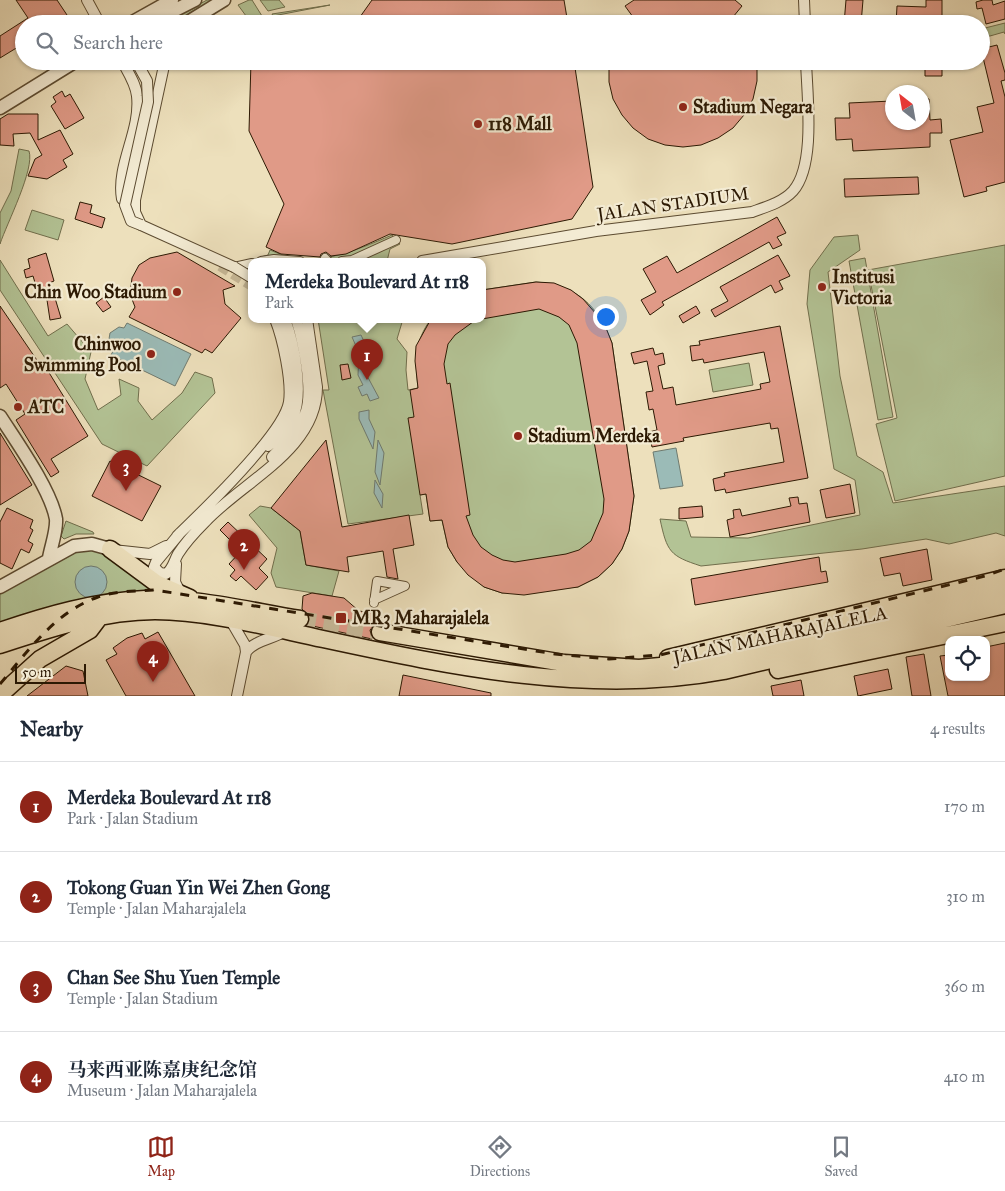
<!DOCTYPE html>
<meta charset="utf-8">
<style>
body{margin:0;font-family:"IM FELL Great Primer","Noto Serif SC",serif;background:#f2f2f3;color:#1f2937}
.controls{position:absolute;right:15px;bottom:15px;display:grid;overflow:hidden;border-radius:10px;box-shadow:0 1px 4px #0004}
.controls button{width:45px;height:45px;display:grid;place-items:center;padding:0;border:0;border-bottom:1px solid #e0e1e3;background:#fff;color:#1f2937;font:25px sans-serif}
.compass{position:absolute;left:885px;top:85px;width:45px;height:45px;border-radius:50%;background:#fff;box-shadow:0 1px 4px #0004;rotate:329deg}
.scale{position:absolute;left:15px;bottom:12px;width:71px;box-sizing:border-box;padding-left:5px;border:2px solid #2c1903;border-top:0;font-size:14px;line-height:18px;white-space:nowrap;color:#2c1903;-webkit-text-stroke:4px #f3ebd3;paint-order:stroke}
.you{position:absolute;left:605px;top:316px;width:18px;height:18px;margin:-12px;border:4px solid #fff;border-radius:50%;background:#1a73e8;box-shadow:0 0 0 8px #1a73e833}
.badge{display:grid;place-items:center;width:32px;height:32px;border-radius:50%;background:#8f2418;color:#fff;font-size:16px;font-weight:700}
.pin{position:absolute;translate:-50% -41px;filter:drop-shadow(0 1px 2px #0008)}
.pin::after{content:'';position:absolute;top:26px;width:18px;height:15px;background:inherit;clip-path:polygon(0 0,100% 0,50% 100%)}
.popup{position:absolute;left:248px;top:258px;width:238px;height:65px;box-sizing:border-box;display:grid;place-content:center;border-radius:10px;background:#fff;filter:drop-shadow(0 1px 4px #0005);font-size:16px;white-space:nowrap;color:#747a83}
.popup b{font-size:19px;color:#1f2937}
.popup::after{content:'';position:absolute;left:50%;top:100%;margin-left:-10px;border:10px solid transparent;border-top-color:#fff}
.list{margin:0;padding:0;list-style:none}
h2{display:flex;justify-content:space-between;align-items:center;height:65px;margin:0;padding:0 20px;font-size:21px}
h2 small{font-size:16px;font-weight:400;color:#747a83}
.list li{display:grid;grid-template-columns:32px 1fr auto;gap:15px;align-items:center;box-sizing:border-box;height:90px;padding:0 20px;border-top:1px solid #e0e1e3}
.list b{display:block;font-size:19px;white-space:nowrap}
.list p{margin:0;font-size:16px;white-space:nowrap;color:#747a83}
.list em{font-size:16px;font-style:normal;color:#747a83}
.icon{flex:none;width:28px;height:28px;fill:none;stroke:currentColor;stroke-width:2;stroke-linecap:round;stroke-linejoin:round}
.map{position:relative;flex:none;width:1005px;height:696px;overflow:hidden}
.search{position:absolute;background:#fff;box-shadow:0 1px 4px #0004;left:15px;right:15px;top:15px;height:55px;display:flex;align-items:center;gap:12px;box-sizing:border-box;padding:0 18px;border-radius:28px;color:#747a83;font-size:19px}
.sheet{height:425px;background:#fff}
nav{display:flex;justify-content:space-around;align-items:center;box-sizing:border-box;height:70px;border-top:1px solid #e0e1e3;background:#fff;font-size:14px;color:#747a83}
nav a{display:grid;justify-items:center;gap:2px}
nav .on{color:#8f2418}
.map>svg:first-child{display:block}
.green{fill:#b3c395;stroke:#706e4c}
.water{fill:#9bbbb7;stroke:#6f7a6f}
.building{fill:#e09a87;stroke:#2c1903}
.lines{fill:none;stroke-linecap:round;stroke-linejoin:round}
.minor-tunnel{stroke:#c6b897;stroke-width:10;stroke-dasharray:10 5;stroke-linecap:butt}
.trunk-tunnel{stroke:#c6b897;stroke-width:16;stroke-dasharray:16 8;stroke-linecap:butt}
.pedestrian-casing{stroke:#5c4b31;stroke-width:10}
.minor-casing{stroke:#5c4b31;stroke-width:12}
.tertiary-casing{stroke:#5c4b31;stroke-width:15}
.trunk-casing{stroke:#2c1903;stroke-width:19}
.pedestrian{stroke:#f3ebd3;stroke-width:8}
.minor{stroke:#f3ebd3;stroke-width:10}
.tertiary{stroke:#f3ebd3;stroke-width:12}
.trunk{stroke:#ede0bc;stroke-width:16}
.rail{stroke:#2c1903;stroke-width:3;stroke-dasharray:9 9;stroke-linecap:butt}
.minor-bridge-casing{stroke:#5c4b31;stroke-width:12;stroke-linecap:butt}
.minor-bridge{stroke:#f3ebd3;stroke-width:10}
.poi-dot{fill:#8f2418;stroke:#f3ebd3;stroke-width:2}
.labels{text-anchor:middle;stroke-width:4.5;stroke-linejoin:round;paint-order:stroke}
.poi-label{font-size:18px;font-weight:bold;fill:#2c1903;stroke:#f3ebd3;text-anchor:start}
.street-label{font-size:18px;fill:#2c1903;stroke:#f3ebd3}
</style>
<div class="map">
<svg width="1005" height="696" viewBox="0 0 1005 696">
<rect width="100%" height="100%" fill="#ede0bc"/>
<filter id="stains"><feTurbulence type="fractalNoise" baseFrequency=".004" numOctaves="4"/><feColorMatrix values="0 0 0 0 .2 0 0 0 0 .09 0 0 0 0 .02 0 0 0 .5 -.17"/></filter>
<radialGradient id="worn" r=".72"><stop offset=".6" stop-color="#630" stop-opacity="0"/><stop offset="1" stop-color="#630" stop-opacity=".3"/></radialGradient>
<path class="green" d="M207,0H214L189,13L177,24H163Z
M249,0H252L262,16L270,17L249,20L238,5Z
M260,0H279L285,7L268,11Z
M330,5L273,16L272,14Z
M1005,23V34L1004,32L983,38L981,29Z
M19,149L29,151C35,169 7,223 0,244V213L11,191Z
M32,210L64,220L58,240L25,230Z
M392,235L400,244L390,249L387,261L251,260L268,255L270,250C313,270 352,252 392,235Z
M858,235L860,250L828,272L840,376L857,456L883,472L893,503L1005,486V536L996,533L949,544L926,539L862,549L701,566C670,556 667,552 660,519L686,521L691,537L748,538L860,515L855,480L834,469L807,304L810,270L834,237Z
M1005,245V476L895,501L876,424L897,418L868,270Z
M865,258L893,417L878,420L849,261Z
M0,260L48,336L67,324L91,352L85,379L98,410L121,395L119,379L139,388L138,401L152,420L182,393L195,372L212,378L215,393L147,466L102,444L0,290Z
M536,282C576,285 598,305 612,343L634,496L629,531L622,549L612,564L598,577L578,587L502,593L484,587L457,562L448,547L442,520L430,521L426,494L420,495L423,514L348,524L323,390H329L318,319H403L397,339L407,352L406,370L408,390L418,388C415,361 414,342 431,319H482V290Z
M749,363L753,385L713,392L709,370Z
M260,506L271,508L300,531L306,565L339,571L332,596L276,587L271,573L277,548L249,515Z
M66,521L93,532L94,534H76L64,539L61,536Z
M85,550H97L108,554L169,595L0,624V594L75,553Z"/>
<path class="water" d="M127,323L191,354L175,386L111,355L115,347L109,339L110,333L119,327L124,328Z
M361,335L368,350L365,372L379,398L370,401L367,394L362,396L358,387L363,385L358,375L359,353L352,337Z
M369,410V419L375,432L373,449L359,419V412Z
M378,440L384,453L380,485L375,472Z
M676,448L683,486L660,489L653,452Z
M375,480L383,494L382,508L374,493Z
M75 582a16 16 0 1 1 32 0a16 16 0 1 1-32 0Z"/>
<path class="building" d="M16,0H57L73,24H24V58L18,47L0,58V36L28,18Z
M372,0H564L568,24H355Z
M634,0H735L742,6L733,17L740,24H627L633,17L625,6Z
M846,0H863L861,24H844Z
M926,0H942V24H926V20L914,19V24H896L897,6L926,7Z
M983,0H992L993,5L1005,1V19L986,24L982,8L977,9L976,2Z
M997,45L1005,73V80L1001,81L1005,97V182L986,187L987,191L964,197L950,140L983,132L977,107L994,103L981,49Z
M251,61H574L593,187L572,219L452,244L390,234L346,254L331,256L326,252L321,254L320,257L281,254L266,247L284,204L249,131Z
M609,61H757V81L753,99L744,115L733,128L718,138L701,145L683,147L665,145L648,139L633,128L622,115L613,99L609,82Z
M925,61H942V76H925Z
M62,91L65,97L70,94L84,118L65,129L51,106L56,102L53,97Z
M922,99H929L930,120L941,119L942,133H930V147L853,151L852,139L836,140L835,118H850L849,103L892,101V122H922Z
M8,114H38V140L60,130L73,154L63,160L67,167L47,179L28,176L35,159L42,155L30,133L13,134L14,146L0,145V119Z
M918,177L919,194L845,197L844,179Z
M80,202L92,205L90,213L105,218L102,228L75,219Z
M777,217L786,233L777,237L782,245L773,249L769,242L662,302L664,305L650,315L641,300L656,292L643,269L667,256L677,273Z
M177,252L235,286L223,290L225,304L241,318L212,353L205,349L202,353L129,317L135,307L130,294L132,278L139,265L150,258Z
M46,253L54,281L49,283L52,293L44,295L41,285L36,286L33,276L26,278L24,270L30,268L28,259Z
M778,255L790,276L779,281L783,289L775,293L771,285L715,317L711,310L728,301L720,287Z
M536,282L554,283L571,290L583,299L604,323L612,343L634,496L629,531L622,549L612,564L598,577L578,587L524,595L502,593L484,587L468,575L457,562L448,547L442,520L430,521L426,494L420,495L408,418L414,417L410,390L418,388L415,361L416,346L431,319H477L455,335L448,344L444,364L447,384L450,383L470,515L466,516L473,535L481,547L492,555L503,560L515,562L566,554L579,550L591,541L603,513L604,499L577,343L569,325L559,317L539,309L482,319V290Z
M104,297L111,307L103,312L96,303Z
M55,298L61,318L50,320L47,300Z
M0,306L45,372L48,371L88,436L51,459L59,472L51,477L16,420L25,414L6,384L0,388Z
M696,306L700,313L683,323L679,316Z
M780,326L808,478L726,493L725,489L715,491L713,479L725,476L724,473L784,462L778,428L771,429L770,423L683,438L684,441L652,447L649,432L657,430L653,409L649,410L646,392L653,391L647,361L634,364L631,353L653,348L655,355L663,353L665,364L658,366L663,389L673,387L676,405L761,389L760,384L770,382L764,352L704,363L703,359L692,361L690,346L700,345L699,341Z
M348,364L351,378L342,380L340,365Z
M0,433L32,485L0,505Z
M326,440L342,527L409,515L414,545L393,549L398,579L387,577L383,551L347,557L349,572L306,565L300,531L271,508Z
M110,461L161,486L142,521L92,496Z
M850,484L855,513L826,518L820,490Z
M798,497L799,504L807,503L810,522L730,537L727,520L734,518L733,510L740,509L742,516L791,506L789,498Z
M702,506L703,517L679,519V508Z
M7,508L33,520L30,528L33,530L28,541L33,544L29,553L21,549L12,569L0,563V522Z
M228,522L267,559L259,568L268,577L256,590L241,576L236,581L230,576L235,570L229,564L241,551L220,530Z
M927,549L932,580L903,586L900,573L884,576L880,558Z
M819,557L821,572L826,571L828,582L695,605L691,579Z
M312,593L344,598L359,611L380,614L382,617V622L376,623L370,630L372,639L308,625L309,616L302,609L303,596Z
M158,632L169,651L195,696H126L106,660L117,654L113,648L127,638L142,633L145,639Z
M1005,643V696H948L940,656L949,655V677H986V647Z
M924,654L931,696H912L906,657Z
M66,666L83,671L88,696H27Z
M888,669L892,689L858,696L854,676Z
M403,675L491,693V696H399Z
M801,680L804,696H773L771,686Z"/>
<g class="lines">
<path class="minor-tunnel" d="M220,266L252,286
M235,270L252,269"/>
<path class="trunk-tunnel" d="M300,619L380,632"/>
<defs>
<path id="pedestrian" d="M325,258L328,261
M261,261L274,259L300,261
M342,261L352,260L396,240
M234,267L252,263
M374,603C375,595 376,588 377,581L405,586L374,600"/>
<path id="minor" d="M87,0L100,24
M804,0L805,24
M165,61L135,200V212L141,225L234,267
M122,199C116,165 141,131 137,96C136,84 128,72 122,61
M422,261L596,231L752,212C766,207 783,202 793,191C816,165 807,95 806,61
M268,446C278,438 288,429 293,417C304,393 294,343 285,319
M272,457C285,443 300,429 306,411C313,389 303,340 296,319
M180,533L156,562L154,567L160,573L166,574C173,569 174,561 178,554C185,543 195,532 205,522C243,481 317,450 317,387L307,319
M177,536C202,512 284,433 289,402C292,381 283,339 275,319
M113,550L150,554L166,546
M176,564L175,582L180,592
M231,621L245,645L246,652L237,696
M246,652C255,640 273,639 285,631"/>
<path id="tertiary" d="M129,24L172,0
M148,24L195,0
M185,24L224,0
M0,108L76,61
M0,416C16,441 51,490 56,519C57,531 51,546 49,558
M0,587L74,546L92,544L110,549"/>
<path id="trunk" d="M110,549L156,583L190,598
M0,631C47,615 95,601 145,599C196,597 250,611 300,619
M380,632L564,663L639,668L703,662L776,647L1005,592
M0,645C49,629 103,611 155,611C208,611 271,628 323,639C453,667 592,696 724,671L1005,605
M668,658L1005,578
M778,670L1005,623
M0,695L40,659L90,630L99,618"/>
</defs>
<use href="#pedestrian" class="pedestrian-casing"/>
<use href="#minor" class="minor-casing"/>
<use href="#tertiary" class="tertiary-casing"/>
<use href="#trunk" class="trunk-casing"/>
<use href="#pedestrian" class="pedestrian"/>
<use href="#minor" class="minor"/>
<use href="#tertiary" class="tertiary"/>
<use href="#trunk" class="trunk"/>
<path class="rail" d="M0,684C28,651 55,612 98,597C115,591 137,591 155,590L555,654L609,659L660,655L985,576L1005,569"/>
<defs>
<path id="minor-bridge" d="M136,61L147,81L148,102L125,205L131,221L141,225
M234,267L252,278"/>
</defs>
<use href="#minor-bridge" class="minor-bridge-casing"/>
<use href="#minor-bridge" class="minor-bridge"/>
</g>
<g class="poi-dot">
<circle cx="683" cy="107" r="5"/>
<circle cx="478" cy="124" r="5"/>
<circle cx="822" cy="287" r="5"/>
<circle cx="177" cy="292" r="5"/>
<circle cx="151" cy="354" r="5"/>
<circle cx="18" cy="407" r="5"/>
<circle cx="518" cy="436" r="5"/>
<rect x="335" y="612" width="12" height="12" rx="2.5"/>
</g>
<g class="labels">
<g class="poi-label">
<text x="693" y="113">Stadium Negara</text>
<text x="488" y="130">118 Mall</text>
<text x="832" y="283">Institusi<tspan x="832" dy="21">Victoria</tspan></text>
<text x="167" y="298" text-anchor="end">Chin Woo Stadium</text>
<text x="141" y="350" text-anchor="end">Chinwoo<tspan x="141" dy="21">Swimming Pool</tspan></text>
<text x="28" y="413">ATC</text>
<text x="528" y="442">Stadium Merdeka</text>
<text x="352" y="624">MR3 Maharajalela</text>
</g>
<g class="street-label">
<text transform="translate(673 204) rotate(-8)" y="6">JALAN STADIUM</text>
<text transform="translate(780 635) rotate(-12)" y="6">JALAN MAHARAJALELA</text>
</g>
</g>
<rect width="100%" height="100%" filter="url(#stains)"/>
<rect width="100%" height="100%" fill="url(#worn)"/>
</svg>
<div class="controls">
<button><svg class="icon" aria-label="locate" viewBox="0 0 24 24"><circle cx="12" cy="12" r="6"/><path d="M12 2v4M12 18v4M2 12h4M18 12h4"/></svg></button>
</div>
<svg class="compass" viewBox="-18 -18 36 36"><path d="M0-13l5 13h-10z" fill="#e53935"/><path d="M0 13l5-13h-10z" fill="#747a83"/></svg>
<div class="scale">50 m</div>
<div class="you"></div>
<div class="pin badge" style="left:367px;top:380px">1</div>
<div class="popup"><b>Merdeka Boulevard At 118</b>Park</div>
<div class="pin badge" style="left:244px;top:570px">2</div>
<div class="pin badge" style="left:126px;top:491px">3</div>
<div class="pin badge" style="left:153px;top:682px">4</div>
<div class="search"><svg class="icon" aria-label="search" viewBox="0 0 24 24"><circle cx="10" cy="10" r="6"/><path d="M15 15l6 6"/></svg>Search here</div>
</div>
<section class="sheet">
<h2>Nearby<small>4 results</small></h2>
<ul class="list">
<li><span class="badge">1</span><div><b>Merdeka Boulevard At 118</b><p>Park · Jalan Stadium</p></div><em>170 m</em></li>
<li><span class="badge">2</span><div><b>Tokong Guan Yin Wei Zhen Gong</b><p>Temple · Jalan Maharajalela</p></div><em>310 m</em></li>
<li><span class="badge">3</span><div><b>Chan See Shu Yuen Temple</b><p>Temple · Jalan Stadium</p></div><em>360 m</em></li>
<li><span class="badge">4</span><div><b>马来西亚陈嘉庚纪念馆</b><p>Museum · Jalan Maharajalela</p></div><em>410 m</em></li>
</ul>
</section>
<nav>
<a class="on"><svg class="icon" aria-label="map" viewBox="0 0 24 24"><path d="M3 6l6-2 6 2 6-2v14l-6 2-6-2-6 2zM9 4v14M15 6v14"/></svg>Map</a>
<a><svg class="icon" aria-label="directions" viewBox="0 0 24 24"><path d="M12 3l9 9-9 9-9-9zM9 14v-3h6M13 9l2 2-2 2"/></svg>Directions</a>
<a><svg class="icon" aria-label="saved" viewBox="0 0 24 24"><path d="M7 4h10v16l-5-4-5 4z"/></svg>Saved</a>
</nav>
